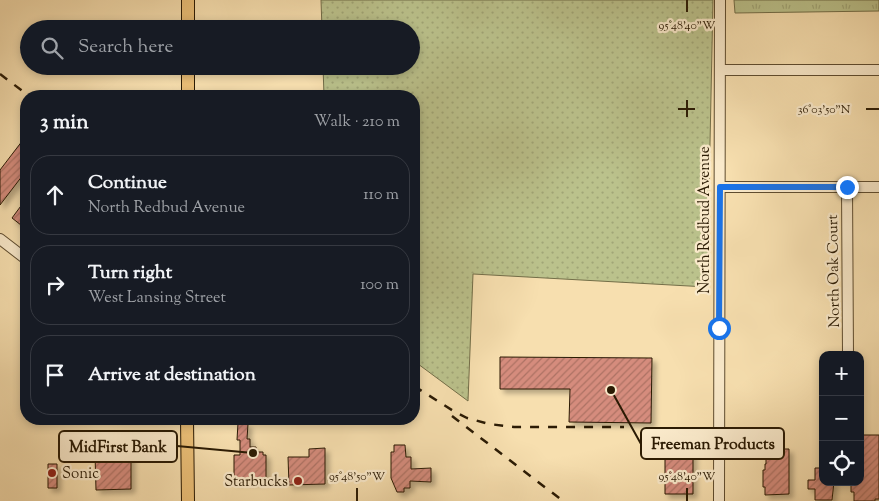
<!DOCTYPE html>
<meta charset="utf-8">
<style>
body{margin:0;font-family:"Sorts Mill Goudy",serif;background:#242831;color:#f1f3f6}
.controls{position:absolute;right:15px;bottom:15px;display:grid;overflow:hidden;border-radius:10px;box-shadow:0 2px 8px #0003}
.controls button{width:45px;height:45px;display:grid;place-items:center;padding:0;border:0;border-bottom:1px solid #363941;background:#171b24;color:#f1f3f6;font:25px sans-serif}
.stop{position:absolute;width:15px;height:15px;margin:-11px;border:4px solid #1a73e8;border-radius:50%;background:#fff}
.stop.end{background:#1a73e8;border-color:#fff;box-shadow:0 1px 5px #0008}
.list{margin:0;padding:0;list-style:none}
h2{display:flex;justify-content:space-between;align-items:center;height:65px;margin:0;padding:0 20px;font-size:21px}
h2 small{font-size:16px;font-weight:400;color:#9ea1a6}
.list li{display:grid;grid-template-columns:32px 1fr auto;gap:15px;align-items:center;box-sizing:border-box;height:80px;margin:0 10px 10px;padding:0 10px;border:1px solid #363941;border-radius:20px}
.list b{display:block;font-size:19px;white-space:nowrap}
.list p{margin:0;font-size:16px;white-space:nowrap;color:#9ea1a6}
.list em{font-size:16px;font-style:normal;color:#9ea1a6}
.icon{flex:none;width:28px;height:28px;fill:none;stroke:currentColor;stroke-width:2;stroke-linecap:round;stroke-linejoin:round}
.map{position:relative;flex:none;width:879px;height:501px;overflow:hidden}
.search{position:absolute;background:#171b24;box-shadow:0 2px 8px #0003;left:20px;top:20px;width:400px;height:55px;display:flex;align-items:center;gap:12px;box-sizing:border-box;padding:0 18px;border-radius:28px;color:#9ea1a6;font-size:19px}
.panel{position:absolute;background:#171b24;box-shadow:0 2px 8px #0003;left:20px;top:90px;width:400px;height:335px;border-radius:20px}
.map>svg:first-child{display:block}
.grass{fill:url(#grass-dots);stroke:#736e48}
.park{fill:url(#park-tufts);stroke:#736e48}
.building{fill:url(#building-hatch);stroke:#2b1b04;filter:url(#shadow)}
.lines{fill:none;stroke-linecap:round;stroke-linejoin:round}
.minor-casing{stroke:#5e4c2f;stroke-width:12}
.major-casing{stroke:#2b1b04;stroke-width:14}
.minor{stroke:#faeacb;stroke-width:10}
.major{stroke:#ecc078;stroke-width:12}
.rail{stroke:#2b1b04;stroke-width:2.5;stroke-dasharray:9 9;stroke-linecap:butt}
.route{stroke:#1a73e8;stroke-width:6}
.ticks{fill:none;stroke:#2b1b04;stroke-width:2}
.poi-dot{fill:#8f2418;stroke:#faeacb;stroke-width:2}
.labels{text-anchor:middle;stroke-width:4.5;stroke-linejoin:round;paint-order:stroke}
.street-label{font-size:15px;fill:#2b1b04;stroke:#faeacb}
.poi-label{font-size:15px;fill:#2b1b04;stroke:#faeacb;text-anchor:start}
.ticks-label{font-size:12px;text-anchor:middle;fill:#2b1b04;stroke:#faeacb;stroke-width:4.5;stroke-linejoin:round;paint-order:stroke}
.leader{fill:none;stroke:#2b1b04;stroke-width:2}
.callout-dot{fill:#2b1b04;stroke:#faeacb;stroke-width:2}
.callout{fill:#faeacb;stroke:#2b1b04;stroke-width:2}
.callout-label{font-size:16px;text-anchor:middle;font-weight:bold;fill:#2b1b04}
</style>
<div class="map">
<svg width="879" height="501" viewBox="0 0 879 501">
<defs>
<pattern id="grass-dots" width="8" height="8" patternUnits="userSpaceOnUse" patternTransform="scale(1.25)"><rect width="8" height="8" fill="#bbc28c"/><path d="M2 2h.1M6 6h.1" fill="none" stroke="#a1a677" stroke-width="1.8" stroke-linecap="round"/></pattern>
<pattern id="park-tufts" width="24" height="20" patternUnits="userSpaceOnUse" patternTransform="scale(1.25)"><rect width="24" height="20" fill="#bbc28c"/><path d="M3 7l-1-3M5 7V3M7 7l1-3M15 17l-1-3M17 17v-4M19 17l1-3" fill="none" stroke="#a1a677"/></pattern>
<pattern id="building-hatch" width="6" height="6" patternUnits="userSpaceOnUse" patternTransform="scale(1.25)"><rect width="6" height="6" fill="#d58c7d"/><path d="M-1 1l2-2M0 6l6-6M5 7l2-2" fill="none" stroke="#ad7264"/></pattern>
<filter id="shadow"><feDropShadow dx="4" dy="4" stdDeviation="2.5" flood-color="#0004"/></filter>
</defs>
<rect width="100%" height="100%" fill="#f7dfaf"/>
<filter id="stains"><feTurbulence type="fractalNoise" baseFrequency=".004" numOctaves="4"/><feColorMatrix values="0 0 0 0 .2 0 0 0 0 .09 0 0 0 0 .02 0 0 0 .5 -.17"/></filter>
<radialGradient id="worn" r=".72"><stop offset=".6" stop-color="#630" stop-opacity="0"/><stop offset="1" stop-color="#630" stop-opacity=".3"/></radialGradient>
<path class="grass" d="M321,0H713L707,287L473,274L468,401L414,361V96H324L323,66H411V29H322Z"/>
<path class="park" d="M734,0H879V11L735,13Z"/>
<path class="building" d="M26,136V171L0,205V170Z
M26,199V229L12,218Z
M500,357L652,358L651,423L569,422L570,389H500Z
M238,423L248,424L247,439H250V447H256V452H263V455H266V478H263V481H234V455H240V440H237Z
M860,435H879V499H875V501H854V492H851V482H860Z
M665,443H693V494H665Z
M394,445H405L406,457H411V469L431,468V482L410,481V488H404V492H397L391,478V452H394Z
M325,448V484L289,485L288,457H309V449Z
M766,449H789V494L765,495V487H763V470H765V464H766Z
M95,454H131V489L96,490Z
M48,464H57V488H48Z
M815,468H823V482H834L832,500H815V489H808V480H815Z"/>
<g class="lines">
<defs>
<path id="minor" d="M720,70H879
M720,187H879
M847,187L848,355
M0,239L26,259
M719,501L720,0"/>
<path id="major" d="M188,29V0
M188,96V66
M187,419L188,501"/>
</defs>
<use href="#minor" class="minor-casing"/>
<use href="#major" class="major-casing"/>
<use href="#minor" class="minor"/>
<use href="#major" class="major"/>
<path class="rail" d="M0,74L29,96
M414,386L455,412L467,418L489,424L514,427H624
M452,416L563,501"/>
</g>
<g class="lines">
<path class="route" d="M719,328L720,187H847"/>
</g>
<path class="ticks" d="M687,0V12M687,100V117M678,109H695M866,109H879M357,488V501M687,488V501"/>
<g class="poi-dot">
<circle cx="52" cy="473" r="5"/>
<circle cx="298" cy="481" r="5"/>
</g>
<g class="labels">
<g class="street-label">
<text transform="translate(704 220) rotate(-90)" y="5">North Redbud Avenue</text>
<text transform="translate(833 271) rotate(-91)" y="5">North Oak Court</text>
</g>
<g class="poi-label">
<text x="62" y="478">Sonic</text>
<text x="288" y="486" text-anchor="end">Starbucks</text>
</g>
</g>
<g class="ticks-label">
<text x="687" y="29">95°48'40"W</text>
<text x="824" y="113">36°03'50"N</text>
<text x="357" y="480">95°48'50"W</text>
<text x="687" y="480">95°48'40"W</text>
</g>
<path class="leader" d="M611 390L641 444M253 453L177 446"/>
<g class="callout-dot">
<circle cx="611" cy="390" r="5"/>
<circle cx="253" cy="453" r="5"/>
</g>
<g class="callout">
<rect x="641" y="428" width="143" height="31" rx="5"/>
<rect x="59" y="431" width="118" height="31" rx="5"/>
</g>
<g class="callout-label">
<text x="713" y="449">Freeman Products</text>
<text x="118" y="452">MidFirst Bank</text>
</g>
<rect width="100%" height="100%" filter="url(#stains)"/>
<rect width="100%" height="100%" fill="url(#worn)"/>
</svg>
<div class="controls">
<button>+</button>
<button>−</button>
<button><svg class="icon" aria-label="locate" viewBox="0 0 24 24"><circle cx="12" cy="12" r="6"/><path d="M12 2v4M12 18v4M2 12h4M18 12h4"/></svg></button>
</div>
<div class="stop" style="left:719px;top:328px"></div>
<div class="stop end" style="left:847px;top:187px"></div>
<div class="search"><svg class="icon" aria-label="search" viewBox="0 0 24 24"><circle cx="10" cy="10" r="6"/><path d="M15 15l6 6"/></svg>Search here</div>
<section class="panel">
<h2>3 min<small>Walk · 210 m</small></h2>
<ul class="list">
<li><svg class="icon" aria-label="ahead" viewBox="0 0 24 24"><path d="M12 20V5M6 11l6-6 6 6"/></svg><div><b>Continue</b><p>North Redbud Avenue</p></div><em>110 m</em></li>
<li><svg class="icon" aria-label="right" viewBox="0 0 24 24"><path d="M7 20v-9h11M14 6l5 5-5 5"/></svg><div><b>Turn right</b><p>West Lansing Street</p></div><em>100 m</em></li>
<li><svg class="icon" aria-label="arrive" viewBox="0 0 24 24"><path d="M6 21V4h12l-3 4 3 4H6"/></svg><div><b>Arrive at destination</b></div></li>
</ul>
</section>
</div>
